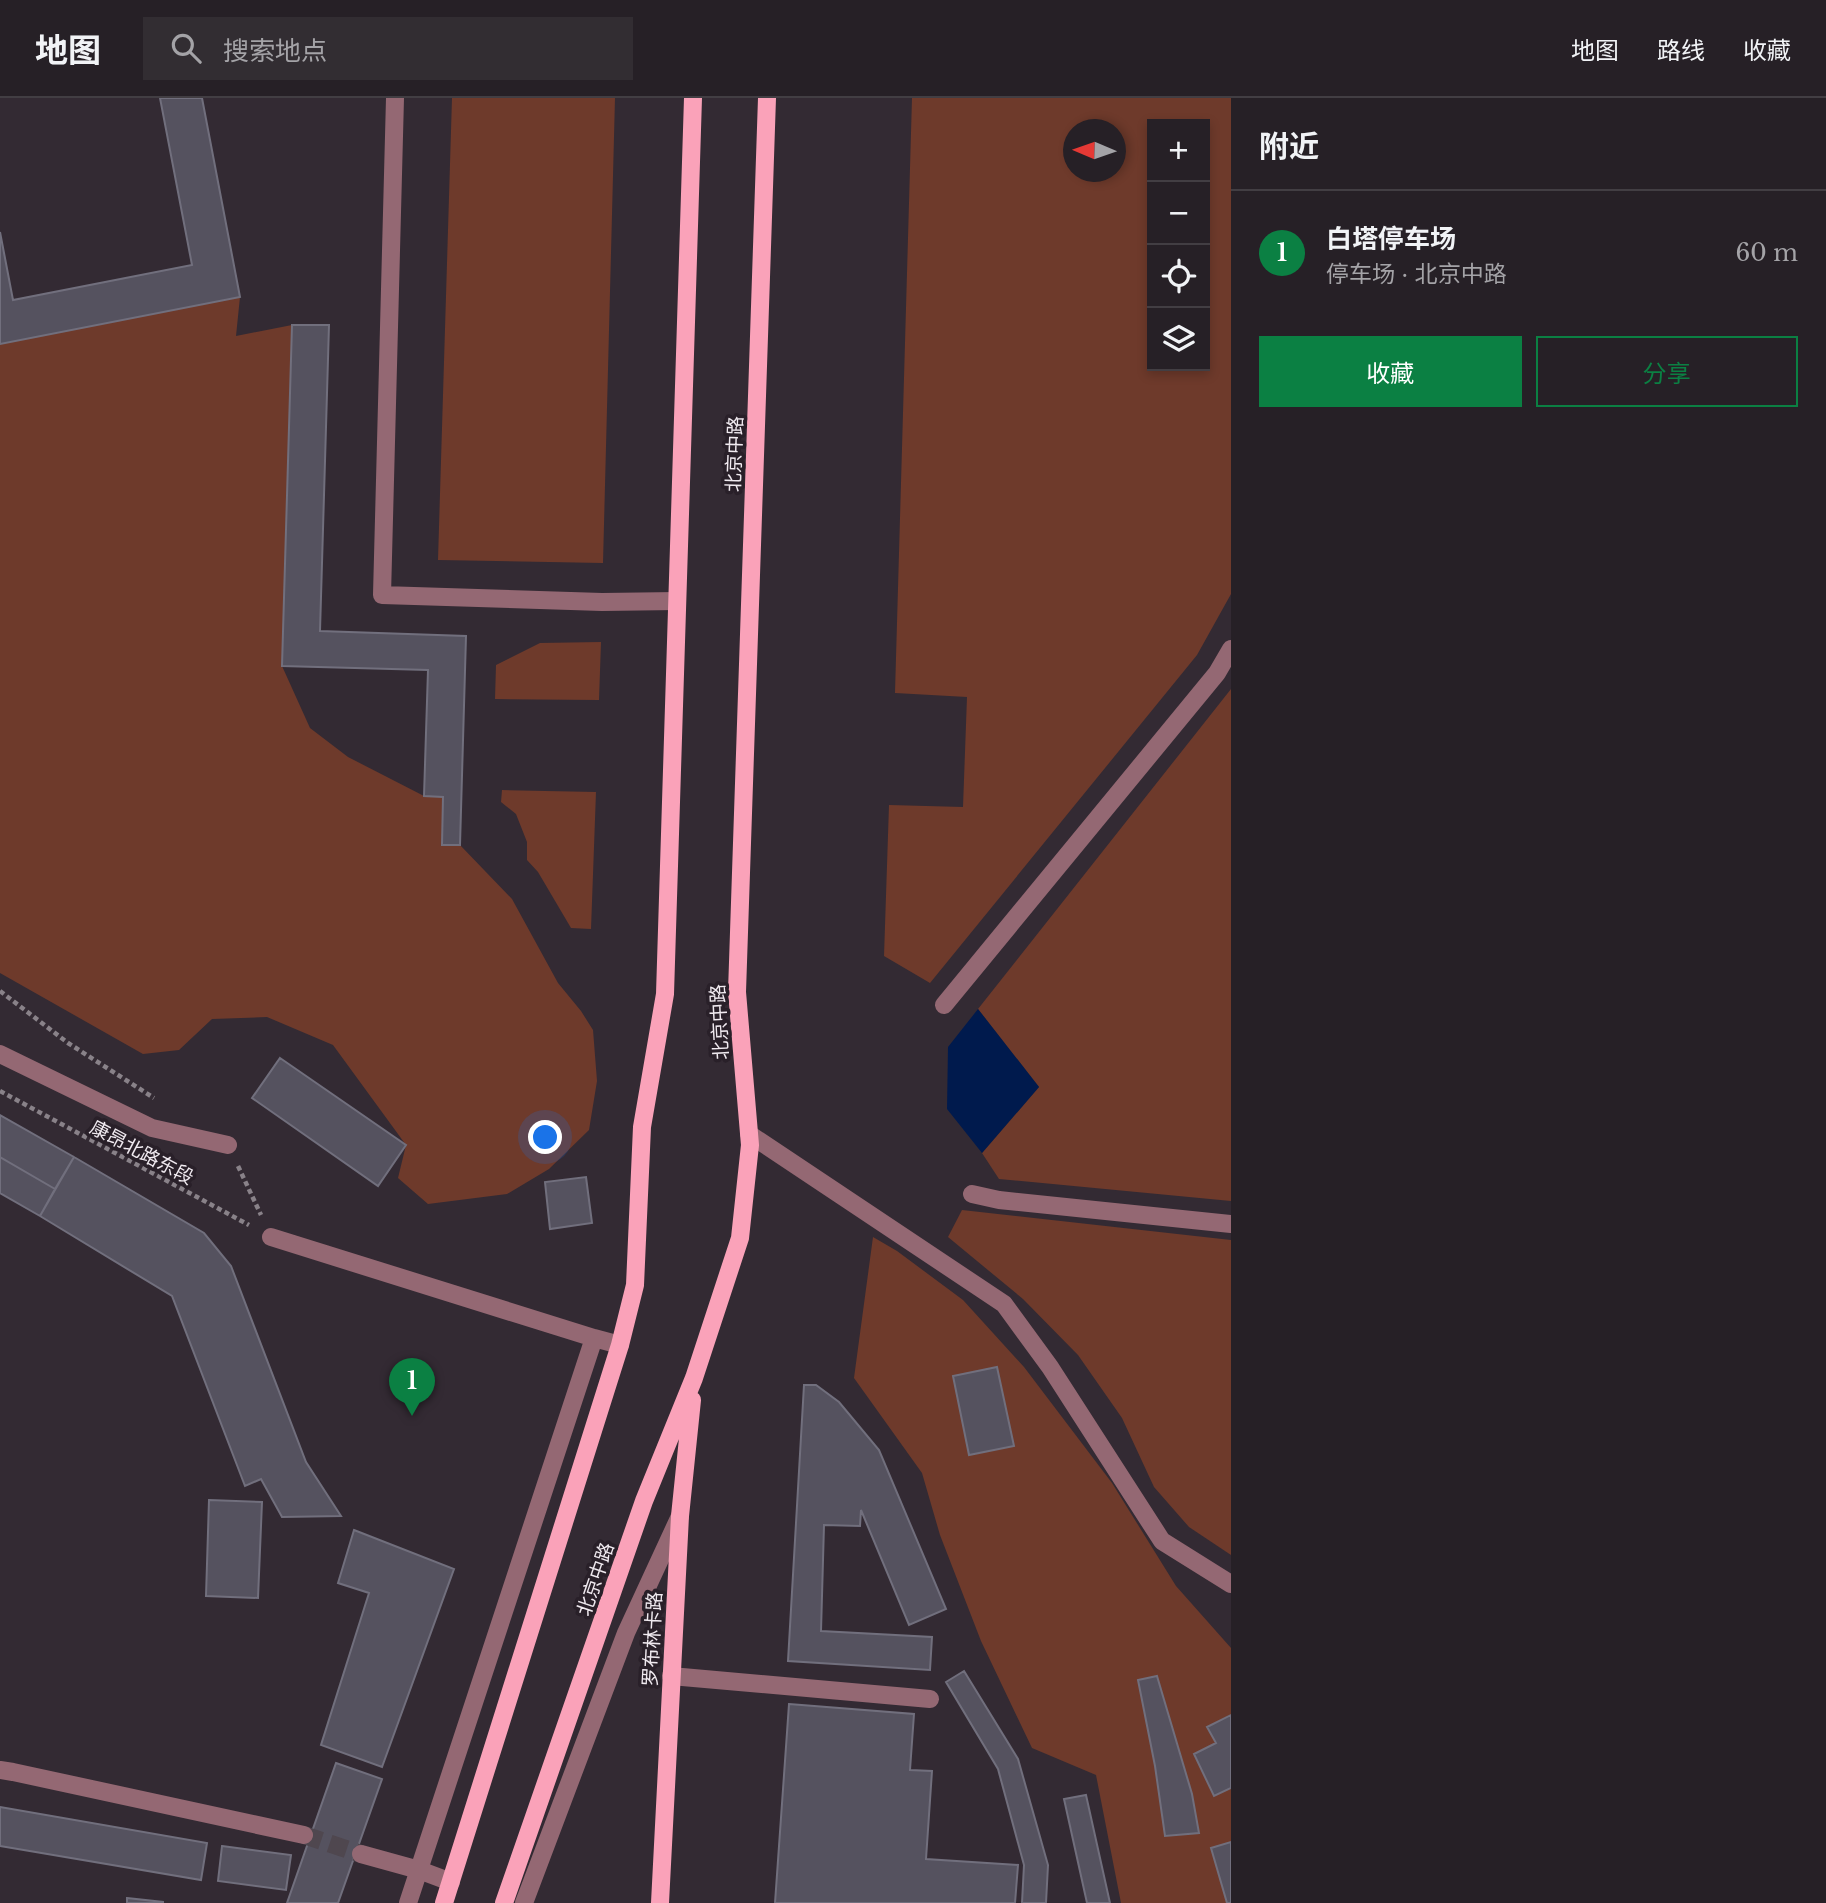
<!DOCTYPE html>
<html lang="zh">
<meta charset="utf-8">
<style>
body{margin:0;font-family:"Libre Baskerville","Noto Sans SC",serif;background:#322d32;color:#f1f3f6}
.controls{position:absolute;right:21px;top:21px;display:grid;overflow:hidden;border-radius:0px;box-shadow:0 4px 10px #0003}
.controls button{width:63px;height:63px;display:grid;place-items:center;padding:0;border:0;border-bottom:2px solid #423e43;background:#262026;color:#f1f3f6;font:35px sans-serif}
.compass{position:absolute;left:1063px;top:21px;width:63px;height:63px;border-radius:50%;background:#262026;box-shadow:0 4px 10px #0003;rotate:272deg}
.you{position:absolute;left:546px;top:1040px;width:24px;height:24px;margin:-18px;border:5px solid #fff;border-radius:50%;background:#1a73e8;box-shadow:0 0 0 10px #1a73e833}
.badge{display:grid;place-items:center;width:46px;height:46px;border-radius:50%;background:#0b8043;color:#fff;font-size:23px;font-weight:700}
.pin{position:absolute;translate:-50% -58px;filter:drop-shadow(0 2px 4px #0008)}
.pin::after{content:'';position:absolute;top:37px;width:24px;height:21px;background:inherit;clip-path:polygon(0 0,100% 0,50% 100%)}
.list{margin:0;padding:0;list-style:none}
h2{display:flex;justify-content:space-between;align-items:center;height:91px;margin:0;padding:0 28px;font-size:30px}
h2 small{font-size:23px;font-weight:400;color:#a4a3a7}
.list li{display:grid;grid-template-columns:46px 1fr auto;gap:21px;align-items:center;box-sizing:border-box;height:126px;padding:0 28px;border-top:2px solid #423e43}
.list b{display:block;font-size:26px;white-space:nowrap}
.list p{margin:0;font-size:23px;white-space:nowrap;color:#a4a3a7}
.list em{font-size:23px;font-style:normal;color:#a4a3a7}
.actions{display:flex;gap:14px;padding:21px 28px}
.actions a{flex:1;padding:16px 0;border:2px solid #0b8043;border-radius:0px;text-align:center;font-size:24px;color:#0b8043}
.actions .main{background:#0b8043;color:#fff}
.icon{flex:none;width:38px;height:38px;fill:none;stroke:currentColor;stroke-width:2;stroke-linecap:round;stroke-linejoin:round}
.map{position:relative;flex:none;width:1231px;height:1805px;overflow:hidden}
header{display:flex;align-items:center;gap:42px;box-sizing:border-box;height:98px;padding:0 35px;background:#262026;border-bottom:2px solid #423e43}
header strong{font-size:33px}
nav{display:flex;gap:38px;margin-inline-start:auto;font-size:24px}
.search{width:490px;height:63px;background:#322d32;display:flex;align-items:center;gap:18px;box-sizing:border-box;padding:0 24px;border-radius:0px;color:#a4a3a7;font-size:26px}
main{display:flex}
aside{flex:1;background:#262026}
.map>svg:first-child{display:block}
.green{fill:#6e3a2b;fill-rule:evenodd}
.water{fill:#001a4d}
.building{fill:#55525f;stroke:#716f7d;stroke-width:2}
.lines{fill:none;stroke-linecap:round;stroke-linejoin:round}
.minor-tunnel{stroke:#4f474f;stroke-width:18;stroke-dasharray:18 9;stroke-linecap:butt}
.path{stroke:#898289;stroke-width:4.5;stroke-dasharray:5 3.5;stroke-linecap:butt}
.minor{stroke:#946873;stroke-width:18}
.major{stroke:#faa2b9;stroke-width:18}
.labels{text-anchor:middle;stroke-width:7;stroke-linejoin:round;paint-order:stroke}
.street-label{font-size:19px;fill:#f0eaf0;stroke:#292029}
</style>
<header>
<strong>地图</strong>
<div class="search"><svg class="icon" aria-label="search" viewBox="0 0 24 24"><circle cx="10" cy="10" r="6"/><path d="M15 15l6 6"/></svg>搜索地点</div>
<nav><a>地图</a><a>路线</a><a>收藏</a></nav>
</header>
<main>
<div class="map">
<svg width="1231" height="1805" viewBox="0 0 1231 1805">
<rect width="100%" height="100%" fill="#332a33"/>
<path class="green" d="M452,0H615L603,465L438,462Z
M912,0H1231V496L1197,557L930,885L884,858L889,707L963,709L967,599L895,595ZM1152,26H1205V268H1152ZM1073,32H1115V74H1073Z
M240,199L236,238L292,227L282,568L310,630L348,659L424,698L443,699L442,746L460,747L512,801L558,885L581,913L593,932L597,983L589,1032L549,1071L507,1096L428,1106L398,1080L406,1047L333,947L267,919L212,921L179,952L143,956L0,875V246Z
M601,544L599,602L495,601L496,567L540,545Z
M1231,591V1103L999,1081L982,1055L1039,989L978,911Z
M502,692L596,694L591,831L571,830L538,774L527,762V744L516,716L501,704Z
M962,1112L1231,1142V1457L1189,1429L1154,1389L1122,1320L1078,1257L1023,1201L948,1139Z
M873,1139L897,1153L963,1202L1024,1269L1112,1385L1176,1488L1231,1550V1805H1121L1096,1677L1032,1650L981,1543L940,1437L922,1375L854,1280Z"/>
<path class="water" d="M978,911L1039,989L982,1055L947,1011L948,949Z"/>
<path class="building" d="M160,0H202L240,199L0,246V134L13,202L192,167Z
M292,227H329L320,533L466,538L460,747H442L443,699L424,698L428,572L282,568Z
M280,960L406,1047L378,1088L252,1000Z
M0,1017L74,1059L55,1091L0,1059Z
M0,1059L55,1091L40,1118L0,1095Z
M74,1059L204,1135L231,1168L306,1364L341,1418L282,1419L261,1381L245,1388L172,1198L40,1118Z
M586,1079L592,1125L550,1131L545,1084Z
M997,1269L1014,1348L969,1357L953,1278Z
M804,1287H816L839,1304L879,1352L946,1511L909,1527L861,1412L860,1428L824,1427L821,1533L932,1539L930,1572L788,1563Z
M209,1402L262,1404L258,1500L206,1498Z
M354,1432L454,1471L382,1669L321,1647L369,1495L338,1485Z
M964,1573L1018,1661L1048,1767L1046,1805H1022L1024,1767L998,1671L946,1584Z
M1157,1578L1192,1696L1199,1735L1165,1738L1155,1668L1138,1582Z
M789,1606L914,1616L910,1672L932,1673L926,1761L1018,1767L1015,1805H775Z
M1231,1617V1690L1214,1698L1194,1656L1216,1645L1207,1629Z
M336,1665L382,1681L338,1805H287Z
M1086,1697L1110,1805H1087L1064,1701Z
M0,1709L207,1745L201,1782L0,1748Z
M1231,1744V1805H1227L1211,1750Z
M222,1748L291,1757L286,1792L218,1783Z
M127,1800L163,1804V1805H127Z"/>
<g class="lines">
<path class="minor-tunnel" d="M304,1737L361,1756"/>
<path class="path" d="M0,893L68,945L154,1000
M0,993L249,1127
M238,1068L261,1117"/>
<path class="minor" d="M395,0L382,497L602,504L677,503
M944,907L1217,575L1231,551
M0,956L152,1030L228,1047
M749,1036L1004,1206L1050,1269L1162,1443L1231,1486
M972,1096L999,1102L1231,1126
M271,1139L594,1240L620,1247
M671,1578L930,1601
M0,1672L13,1674L304,1737
M361,1756L419,1772L451,1784
M408,1805L594,1240
M524,1805L626,1535L680,1418"/>
<path class="major" d="M444,1805L620,1247L635,1187L642,1029L665,896L693,0
M504,1805L644,1403L694,1280L740,1140L750,1047L737,894L767,0
M660,1805L680,1418L692,1302"/>
</g>
<g class="labels">
<g class="street-label">
<text transform="translate(734 356) rotate(-88)" y="7">北京中路</text>
<text transform="translate(719 924) rotate(-93)" y="7">北京中路</text>
<text transform="translate(142 1054) rotate(28)" y="7">康昂北路东段</text>
<text transform="translate(595 1481) rotate(-71)" y="7">北京中路</text>
<text transform="translate(652 1541) rotate(-87)" y="7">罗布林卡路</text>
</g>
</g>
</svg>
<div class="controls">
<button>+</button>
<button>−</button>
<button><svg class="icon" aria-label="locate" viewBox="0 0 24 24"><circle cx="12" cy="12" r="6"/><path d="M12 2v4M12 18v4M2 12h4M18 12h4"/></svg></button>
<button><svg class="icon" aria-label="layers" viewBox="0 0 24 24"><path d="M12 4l9 5-9 5-9-5zM3 14l9 5 9-5"/></svg></button>
</div>
<svg class="compass" viewBox="-18 -18 36 36"><path d="M0-13l5 13h-10z" fill="#e53935"/><path d="M0 13l5-13h-10z" fill="#a4a3a7"/></svg>
<div class="you"></div>
<div class="pin badge" style="left:412px;top:1318px">1</div>
</div>
<aside>
<h2>附近<small></small></h2>
<ul class="list">
<li><span class="badge">1</span><div><b>白塔停车场</b><p>停车场 · 北京中路</p></div><em>60 m</em></li>
</ul>
<div class="actions"><a class="main">收藏</a><a>分享</a></div>
</aside>
</main>
